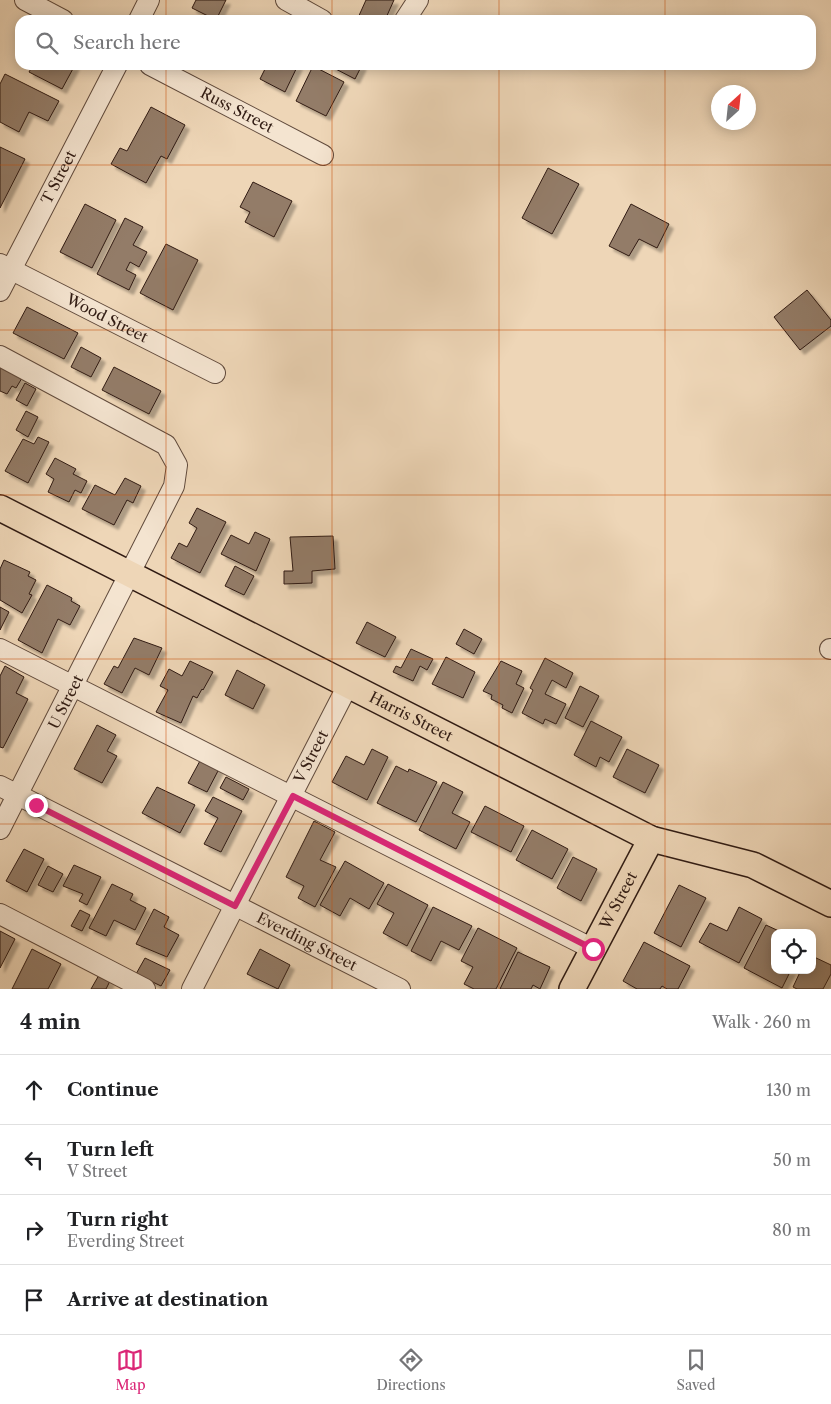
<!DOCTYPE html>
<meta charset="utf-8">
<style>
body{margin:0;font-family:"Libre Caslon Text",serif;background:#f6f6f6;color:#202124}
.controls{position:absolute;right:15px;bottom:15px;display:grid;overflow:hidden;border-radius:10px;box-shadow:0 2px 12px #0003}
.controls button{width:45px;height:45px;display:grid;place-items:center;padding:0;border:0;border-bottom:1px solid #e0e0e0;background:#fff;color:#202124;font:25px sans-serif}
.compass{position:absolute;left:711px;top:85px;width:45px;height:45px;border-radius:50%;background:#fff;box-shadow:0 2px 12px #0003;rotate:27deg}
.stop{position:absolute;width:15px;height:15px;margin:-11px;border:4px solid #db2777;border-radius:50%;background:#fff}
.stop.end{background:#db2777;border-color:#fff;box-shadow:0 1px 5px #0008}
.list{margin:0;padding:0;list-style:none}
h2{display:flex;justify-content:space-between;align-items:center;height:65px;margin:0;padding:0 20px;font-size:21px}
h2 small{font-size:16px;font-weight:400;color:#757577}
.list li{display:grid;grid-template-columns:32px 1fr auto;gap:15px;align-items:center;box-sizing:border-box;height:70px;padding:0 20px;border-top:1px solid #e0e0e0}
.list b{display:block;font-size:19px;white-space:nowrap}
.list p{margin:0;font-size:16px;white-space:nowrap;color:#757577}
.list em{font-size:16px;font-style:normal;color:#757577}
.icon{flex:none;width:28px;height:28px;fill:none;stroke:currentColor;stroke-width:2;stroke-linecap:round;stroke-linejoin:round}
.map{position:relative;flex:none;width:831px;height:989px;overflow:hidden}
.search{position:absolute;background:#fff;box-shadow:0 2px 12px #0003;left:15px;right:15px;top:15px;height:55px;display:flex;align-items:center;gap:12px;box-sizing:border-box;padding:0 18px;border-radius:15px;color:#757577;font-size:19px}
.sheet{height:345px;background:#fff}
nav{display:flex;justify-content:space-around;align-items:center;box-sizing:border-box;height:70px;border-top:1px solid #e0e0e0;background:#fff;font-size:14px;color:#757577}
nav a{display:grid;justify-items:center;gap:2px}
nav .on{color:#db2777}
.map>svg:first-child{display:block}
.building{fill:#937c68;stroke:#301b13;filter:url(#shadow)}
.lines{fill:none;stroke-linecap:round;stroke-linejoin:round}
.minor-casing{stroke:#604a3c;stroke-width:22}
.major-casing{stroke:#301b13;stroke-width:28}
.minor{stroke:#f4e4d0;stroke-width:20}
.major{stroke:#eed6b7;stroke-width:25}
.route{stroke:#db2777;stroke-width:6}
.grid{fill:none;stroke:#cc500d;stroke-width:1;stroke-opacity:0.55}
.labels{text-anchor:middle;stroke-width:4.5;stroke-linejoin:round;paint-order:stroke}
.street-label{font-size:15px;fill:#301b13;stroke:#f4e4d0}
</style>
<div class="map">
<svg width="831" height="989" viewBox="0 0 831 989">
<defs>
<filter id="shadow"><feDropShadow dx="4.5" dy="4.5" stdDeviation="1" flood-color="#0004"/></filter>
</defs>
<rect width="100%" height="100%" fill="#eed6b7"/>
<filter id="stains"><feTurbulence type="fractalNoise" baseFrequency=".004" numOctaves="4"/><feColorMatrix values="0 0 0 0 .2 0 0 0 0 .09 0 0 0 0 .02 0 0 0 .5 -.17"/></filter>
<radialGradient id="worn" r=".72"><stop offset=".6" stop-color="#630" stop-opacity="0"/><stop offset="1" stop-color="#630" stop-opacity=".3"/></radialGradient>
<path class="building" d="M196,0H226L216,20L192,8Z
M366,0H394L385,20H357Z
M33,65H75L62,89L29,72Z
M267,65H298L285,92L260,79Z
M328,65H362L355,79Z
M313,66L344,82L326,116L296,101Z
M5,74L59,101L48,121L29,112L19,132L0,122V84Z
M151,107L185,125L167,159L161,156L146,183L111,164L120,148L127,151Z
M0,147L25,159L0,208Z
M548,168L579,184L552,234L522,218Z
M253,182L292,201L274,237L245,222L250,212L240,207Z
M85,204L116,220L92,268L60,252Z
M631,204L669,224L657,248L639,239L629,256L609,246Z
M125,218L143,227L133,245L147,252L139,267L130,262L126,270L136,275L129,290L97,274Z
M166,244L198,260L173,310L140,293Z
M807,290L831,320V326L800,350L774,317Z
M27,307L78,333L64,359L13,333Z
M81,347L101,358L91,377L71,367Z
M0,367L22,378L16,388L12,386L7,394L0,391Z
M114,367L161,391L149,414L102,390Z
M25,383L36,389L27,406L16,400Z
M26,411L38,417L28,437L16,430Z
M38,437L49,442L28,483L5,471L23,439L34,444Z
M55,458L76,469L73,474L87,481L81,493L75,490L69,502L48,492L54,479L46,474Z
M125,478L141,486L133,503L127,500L114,525L82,509L95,485L115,495Z
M197,508L226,522L200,573L171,558L179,543L187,547L197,528L189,523Z
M255,532L270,539L256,571L221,554L231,535L249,544Z
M333,536L335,569L312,571V583L284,584V571H293L290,537Z
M4,560L30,572L28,576L36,580L29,594L32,595L22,613L0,600V569Z
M235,566L254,576L244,595L225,586Z
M47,585L72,598L71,601L80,606L70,625L58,619L42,653L18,640Z
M0,607L9,612L0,630Z
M367,622L396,637L385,657L356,643Z
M464,629L482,639L474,654L456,644Z
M134,638L162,648L149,675L135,668L122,693L104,684L114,666L118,668Z
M411,649L433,659L427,670L420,666L413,681L393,672L396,666L401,668Z
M446,657L475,672L463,698L432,684Z
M545,658L573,673L566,688L552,680L545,694L566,704L556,724L545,719L543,724L522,713L533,690L530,688Z
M190,661L213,672L203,690L202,689L197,698L193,696L181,723L156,712L168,690L160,686L169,669L182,676Z
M501,661L522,671L516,684L524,688L512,713L502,708L503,705L491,699L492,695L483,691Z
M5,666L24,677L16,693L28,699L3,748L0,747V676Z
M237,670L265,685L253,709L225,695Z
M580,686L599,696L583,727L565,718Z
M591,721L622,737L609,762L600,757L596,767L574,755Z
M97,725L116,735L107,751L117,756L102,783L74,769Z
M372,749L388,757L367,800L332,782L346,756L364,765Z
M627,749L659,765L645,793L613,777Z
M201,759L219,769L207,792L188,783Z
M396,766L408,772L409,769L437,782L416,822L377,803Z
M226,777L249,789L243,800L220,788Z
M443,782L463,792L452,813L470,822L456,849L419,830Z
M157,787L195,805L180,833L142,813Z
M213,797L242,811L221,852L204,844L218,818L205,811Z
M485,806L524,826L511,852L471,832Z
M314,821L335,832L320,860L336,867L315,907L298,898L304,886L286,877Z
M532,830L568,849L552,879L516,860Z
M24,849L44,859L27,892L6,881Z
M573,857L597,869L581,901L557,888Z
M345,861L384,883L369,909L350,898L340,916L320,905Z
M74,865L101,877L87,905L79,901L83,894L63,886Z
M48,866L63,874L53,892L38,885Z
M112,884L133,894L130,900L146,908L135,930L114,920L106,936L89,928Z
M388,884L428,905L407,946L383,933L394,913L377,904Z
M679,885L706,898L681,947L654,933Z
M433,907L472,926L459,950L441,941L431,961L411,951Z
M739,907L762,919L739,963L699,942L710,923L727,931Z
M154,909L169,917L164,927L179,935L167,957L136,944Z
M80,910L90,915L82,931L71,926Z
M766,925L781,932L775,933V970H791L782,988L744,968Z
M478,928L517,948L496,989H474L464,984L473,967L461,961Z
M0,931L15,939L0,968Z
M644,942L690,966L678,989H667L662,986L660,989H637L623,981Z
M32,949L61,964L48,989H12Z
M260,949L290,965L278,989L247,974Z
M518,952L550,967L540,989L533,985L531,989H500Z
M812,956L831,965V974L823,989H797L793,987L801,970H812Z
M145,958L170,970L161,986L136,974Z
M99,975L110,981L106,989H91Z"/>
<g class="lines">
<defs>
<g id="minor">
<path d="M25,0L63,20"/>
<path d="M286,0L322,20"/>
<path d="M139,20L149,0"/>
<path d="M405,20L418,0"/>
<path id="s1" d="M150,65L323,155"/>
<path id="s2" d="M0,264L215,373"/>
<path id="s3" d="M0,291L117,65"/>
<path d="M0,356L166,445L177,465L174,486L0,829"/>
<path d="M0,649L593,949"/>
<path d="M830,649H831"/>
<path id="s4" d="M0,786L400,989"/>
<path d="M0,914L145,989"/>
<path id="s5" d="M192,989L348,685"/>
</g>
<g id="major">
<path id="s6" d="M0,508L651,839L753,865L831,904"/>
<path id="s7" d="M572,989L651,839"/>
</g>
</defs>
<use href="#minor" class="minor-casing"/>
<use href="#major" class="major-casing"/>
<use href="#minor" class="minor"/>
<use href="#major" class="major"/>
</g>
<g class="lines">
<path class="route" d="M36,805L235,906L293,796L593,949"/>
</g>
<path class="grid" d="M166,0V20M332,0V20M499,0V20M665,0V20M166,65V989M332,65V989M499,65V989M665,65V989M0,165H831M0,330H831M0,495H831M0,659H831M0,824H831"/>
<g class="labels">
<g class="street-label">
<text dy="5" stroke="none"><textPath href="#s1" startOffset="98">Russ Street</textPath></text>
<text dy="5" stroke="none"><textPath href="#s3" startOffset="128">T Street</textPath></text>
<text dy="5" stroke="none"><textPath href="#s2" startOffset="120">Wood Street</textPath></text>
<text transform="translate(66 702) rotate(-63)" y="5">U Street</text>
<text dy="5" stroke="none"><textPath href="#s6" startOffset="461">Harris Street</textPath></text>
<text dy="5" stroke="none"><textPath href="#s5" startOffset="261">V Street</textPath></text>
<text dy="5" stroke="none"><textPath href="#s7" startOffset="100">W Street</textPath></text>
<text dy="5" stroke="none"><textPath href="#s4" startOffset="344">Everding Street</textPath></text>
</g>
</g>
<rect width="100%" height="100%" filter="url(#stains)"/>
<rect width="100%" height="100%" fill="url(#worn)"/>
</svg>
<div class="controls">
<button><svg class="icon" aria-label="locate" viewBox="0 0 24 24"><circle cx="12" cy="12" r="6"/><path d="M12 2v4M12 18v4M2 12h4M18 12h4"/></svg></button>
</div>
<svg class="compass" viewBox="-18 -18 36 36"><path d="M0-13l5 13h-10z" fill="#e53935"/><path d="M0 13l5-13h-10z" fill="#757577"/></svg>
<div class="stop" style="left:593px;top:949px"></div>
<div class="stop end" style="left:36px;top:805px"></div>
<div class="search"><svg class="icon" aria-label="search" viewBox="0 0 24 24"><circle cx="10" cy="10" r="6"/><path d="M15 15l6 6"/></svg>Search here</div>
</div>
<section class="sheet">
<h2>4 min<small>Walk · 260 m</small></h2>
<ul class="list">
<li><svg class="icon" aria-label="ahead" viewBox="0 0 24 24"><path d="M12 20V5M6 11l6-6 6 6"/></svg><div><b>Continue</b></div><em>130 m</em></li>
<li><svg class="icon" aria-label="left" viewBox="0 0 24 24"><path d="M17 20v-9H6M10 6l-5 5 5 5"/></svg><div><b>Turn left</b><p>V Street</p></div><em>50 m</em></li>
<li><svg class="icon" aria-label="right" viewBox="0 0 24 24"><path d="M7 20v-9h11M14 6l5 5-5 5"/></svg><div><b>Turn right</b><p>Everding Street</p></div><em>80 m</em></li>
<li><svg class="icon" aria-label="arrive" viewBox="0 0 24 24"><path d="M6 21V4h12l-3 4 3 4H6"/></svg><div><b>Arrive at destination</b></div></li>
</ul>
</section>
<nav>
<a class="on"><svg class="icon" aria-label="map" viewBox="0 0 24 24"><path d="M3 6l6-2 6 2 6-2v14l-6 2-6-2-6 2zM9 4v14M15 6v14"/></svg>Map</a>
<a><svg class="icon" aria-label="directions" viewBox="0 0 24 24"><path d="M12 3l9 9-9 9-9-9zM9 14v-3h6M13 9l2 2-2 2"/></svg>Directions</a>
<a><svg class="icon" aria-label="saved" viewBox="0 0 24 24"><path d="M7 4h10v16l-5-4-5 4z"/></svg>Saved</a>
</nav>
